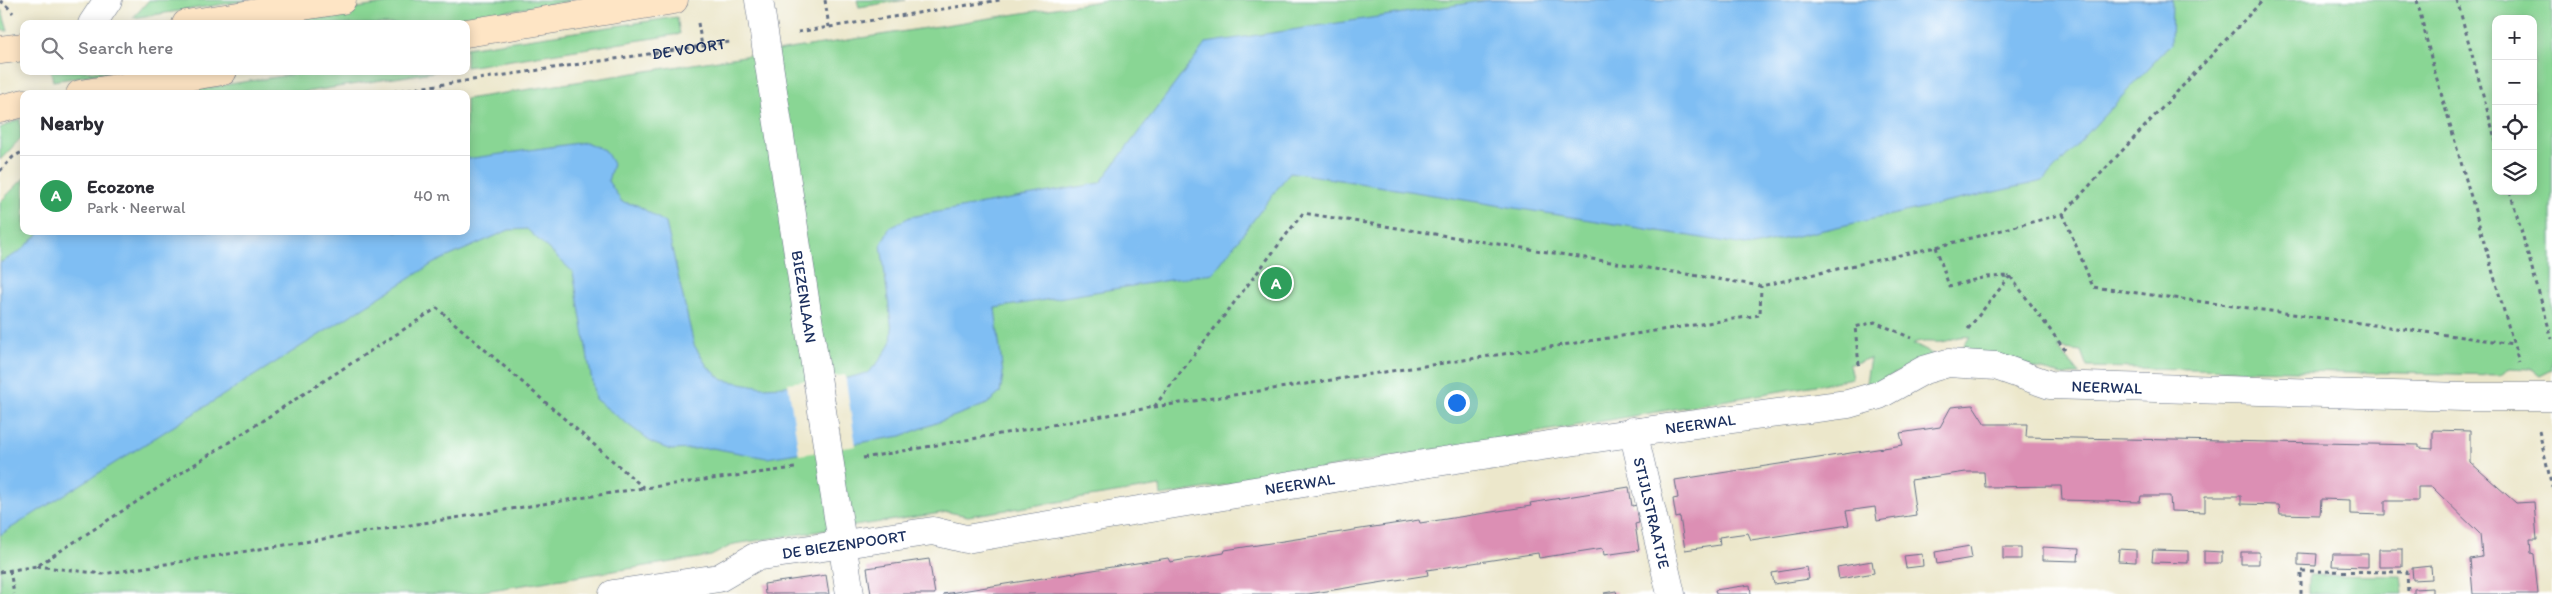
<!DOCTYPE html>
<meta charset="utf-8">
<style>
body{margin:0;font-family:Itim,sans-serif;background:#f2f2f3;color:#2b2b33}
.controls{position:absolute;right:15px;top:15px;display:grid;overflow:hidden;border-radius:10px;box-shadow:0 2px 12px #0003}
.controls button{width:45px;height:45px;display:grid;place-items:center;padding:0;border:0;border-bottom:1px solid #e1e1e2;background:#fff;color:#2b2b33;font:25px sans-serif}
.you{position:absolute;left:1456px;top:402px;width:18px;height:18px;margin:-12px;border:4px solid #fff;border-radius:50%;background:#1a73e8;box-shadow:0 0 0 8px #1a73e833}
.badge{display:grid;place-items:center;width:32px;height:32px;border-radius:50%;background:#d1495b;color:#fff;font-size:16px;font-weight:700}
.pin{position:absolute;translate:-50% -50%;border:2px solid #fff;box-shadow:0 1px 5px #0006}
.list{margin:0;padding:0;list-style:none}
h2{display:flex;justify-content:space-between;align-items:center;height:65px;margin:0;padding:0 20px;font-size:21px}
h2 small{font-size:16px;font-weight:400;color:#7c7c81}
.list li{display:grid;grid-template-columns:32px 1fr auto;gap:15px;align-items:center;box-sizing:border-box;height:80px;padding:0 20px;border-top:1px solid #e1e1e2}
.list b{display:block;font-size:19px;white-space:nowrap}
.list p{margin:0;font-size:16px;white-space:nowrap;color:#7c7c81}
.list em{font-size:16px;font-style:normal;color:#7c7c81}
.icon{flex:none;width:28px;height:28px;fill:none;stroke:currentColor;stroke-width:2;stroke-linecap:round;stroke-linejoin:round}
.map{position:relative;flex:none;width:2552px;height:594px;overflow:hidden}
.search{position:absolute;background:#fff;box-shadow:0 2px 12px #0003;left:20px;top:20px;width:450px;height:55px;display:flex;align-items:center;gap:12px;box-sizing:border-box;padding:0 18px;border-radius:10px;color:#7c7c81;font-size:19px}
.panel{position:absolute;background:#fff;box-shadow:0 2px 12px #0003;left:20px;top:90px;width:450px;height:145px;border-radius:10px}
.map>svg:first-child{display:block}
.green{fill:#89d694;stroke:#528279;fill-rule:evenodd}
.water{fill:#7fbef3;stroke:#4d76a8}
.pier{fill:#ece7cb}
.building{fill:#dc8fb4}
.lines{fill:none;stroke-linecap:round;stroke-linejoin:round}
.street-casing{stroke:#646f84;stroke-width:29}
.secondary-casing{stroke:#646f84;stroke-width:29}
.path{stroke:#646f84;stroke-width:3;stroke-dasharray:4 4;stroke-linecap:butt}
.street{stroke:#fff;stroke-width:28}
.secondary{stroke:#fee5c5;stroke-width:28}
.street-bridge-casing{stroke:#646f84;stroke-width:29;stroke-linecap:butt}
.street-bridge{stroke:#fff;stroke-width:28}
.labels{text-anchor:middle;stroke-width:4;stroke-linejoin:round;paint-order:stroke}
.street-label{font-size:16px;fill:#1b2f5e;stroke:#fff}
</style>
<div class="map">
<svg width="2552" height="594" viewBox="0 0 2552 594">
<rect width="100%" height="100%" fill="#fff"/>
<filter id="ink" filterUnits="userSpaceOnUse"><feTurbulence type="fractalNoise" baseFrequency=".02" numOctaves="2"/><feDisplacementMap in="SourceGraphic" scale="10" xChannelSelector="R" yChannelSelector="G"/><feConvolveMatrix kernelMatrix="1 2 1 2 8 2 1 2 1" color-interpolation-filters="sRGB"/></filter>
<filter id="wash" filterUnits="userSpaceOnUse"><feTurbulence type="fractalNoise" baseFrequency=".0096" numOctaves="4" result="noise"/><feDisplacementMap in="SourceGraphic" scale="20" xChannelSelector="R" yChannelSelector="G"/><feGaussianBlur stdDeviation="1.12" result="paint"/><feColorMatrix in="noise" values="0 0 0 0 0 0 0 0 0 0 0 0 0 0 0 0 0 1.4 0 .05"/><feComposite in="paint" operator="in"/></filter>
<g filter="url(#wash)">
<rect width="100%" height="100%" fill="#ece7cb"/>
<path class="green" d="M149,0H251L133,18Z
M409,0H577L423,24H256Z
M857,0H906L859,7Z
M1107,0H2552V370L2540,376L2530,369L2510,368L2501,375L2087,367L2081,351L2058,348L2080,375H2062L1964,350V345L1970,337C1955,335 1955,340 1942,342C1930,343 1927,340 1913,344L1934,355L1865,388L1870,358L1849,365L1852,378L1828,383L1161,496L1160,486L968,516L948,512L734,544L711,556L465,594H0V202L24,178V231H466V99ZM2496,19H2533V191H2496Z
M0,10L2,11L8,31L0,30Z
M677,17L680,34L466,67V48Z
M51,71H116L53,81Z
M315,71H439L293,94H165Z
M20,119L21,138L0,160V128Z
M2309,575L2401,576L2403,594H2309Z"/>
<path class="water" d="M1489,0H2172L2171,44L2043,181L1752,246L1290,172L1213,273L995,308L1003,375L1000,393L987,404L901,436L767,458L712,448L671,450L652,443L595,399L573,272L527,229L509,230L434,263L0,535V263L19,252L42,231H466V159L585,142L605,150L613,164L608,181L622,202L637,205L666,223L694,345L707,366L723,380L763,387L786,386L848,378L867,373L877,364L891,343L892,331L881,244L890,227L910,217L1100,183L1206,43Z"/>
<path class="pier" d="M845,375L856,446L799,455L788,383Z"/>
<g id="blocks">
<path class="building" d="M1973,405L1985,424H2027L2026,437L2419,445V448L2433,449V430L2470,431V462L2516,503L2534,502L2537,540H2530L2531,553L2534,554L2538,594H2473L2470,559L2482,557L2480,534L2432,487H2418V501H2385V515L2350,514V500L2321,499L2320,515L2280,514L2279,505L2241,504V496H2205V512L2171,511L2170,496H2141L2140,502L2062,500L2061,486L1985,487L1984,472H1966L1911,480L1916,515L1877,521L1875,507L1846,511L1849,525L1751,540L1748,533L1719,537L1720,545L1685,550L1680,517L1676,518L1673,499L1678,498L1675,480L1903,445L1900,433L1940,427L1951,407Z
M1629,487L1632,506L1637,505L1639,523L1635,524L1639,550L1604,555L1603,548L1539,558L1538,553L1427,570L1428,575L1308,594H943L1168,558L1170,562L1224,553L1225,550L1419,520L1420,523L1531,506L1530,503Z
M1970,546L1972,558L1937,564L1935,552Z
M2003,547H2021V559H2003Z
M2043,547L2079,549L2078,561L2043,560Z
M2119,549L2136,550V562L2118,561Z
M2379,549H2402V567H2379Z
M2153,550L2188,551V563L2152,562Z
M2204,551L2222,552V563H2204Z
M2241,552H2259V564H2241Z
M2298,553L2317,554L2316,566L2298,565Z
M1922,554L1923,566L1906,568L1904,556Z
M2333,554H2368V567L2332,566Z
M929,559L935,594H871L867,568Z
M1872,561L1874,573L1839,579L1837,567Z
M2431,566L2432,579L2413,580L2412,568Z
M1807,567L1809,579L1774,584L1772,573Z
M826,575L829,594H765L764,584Z
M1750,585L1751,594H1716L1715,590Z
M2432,588V594H2414V589Z
M1616,591L1617,594H1605L1604,593Z"/>
</g>
</g>
<g filter="url(#ink)">
<use href="#blocks" fill-opacity="0" stroke="#646f84" stroke-width="1"/>
<g class="lines">
<defs>
<g id="street">
<path id="s2" d="M759,0L817,377"/>
<path d="M92,24L108,0"/>
<path id="s3" d="M1633,431L1671,594"/>
<path d="M832,478L850,594"/>
<path id="s4" d="M613,594L719,578L755,557L933,531L966,539C1260,489 1553,441 1848,404L1879,395L1924,370L1948,363L1996,366L2050,385L2463,397H2552"/>
</g>
<path id="secondary" d="M186,24L342,0
M466,33L674,0
M0,50L24,47
M80,94L223,71
M0,109L24,103"/>
</defs>
<use href="#street" class="street-casing"/>
<use href="#secondary" class="secondary-casing"/>
<g class="path">
<path d="M825,0L829,27"/>
<path d="M2417,0L2432,62L2519,363"/>
<path d="M2457,0L2496,142"/>
<path d="M0,1L4,3L13,13"/>
<path d="M698,23L702,46"/>
<path d="M798,32L1000,0"/>
<path id="s1" d="M377,94L730,42"/>
<path d="M0,171L13,157L24,151"/>
<path d="M2510,191L2552,339"/>
<path d="M2063,214L2093,287L2514,344"/>
<path d="M1936,247L1949,286L1986,277L2010,276L2065,350"/>
<path d="M1968,329L2010,276"/>
<path d="M1859,365L1855,327L1875,322L1911,338"/>
<path d="M1154,407L1760,315L1761,286"/>
<path d="M2539,431L2552,487"/>
<path d="M863,458L1154,407L1303,213L1761,286L1936,247L2063,214L2263,0"/>
<path d="M37,566L103,574L643,488"/>
<path d="M10,570L14,594"/>
<path d="M0,572L37,566L437,308L644,488L795,468"/>
<path d="M2301,594V571L2407,572L2408,594"/>
</g>
<use href="#street" class="street"/>
<use href="#secondary" class="secondary"/>
<defs>
<path id="street-bridge" d="M817,377L832,478"/>
</defs>
<use href="#street-bridge" class="street-bridge-casing"/>
<use href="#street-bridge" class="street-bridge"/>
</g>
</g>
<g class="labels">
<g class="street-label">
<text dy="6" stroke="none"><textPath href="#s1" startOffset="315">DE VOORT</textPath></text>
<text dy="6" stroke="none"><textPath href="#s2" startOffset="300">BIEZENLAAN</textPath></text>
<text dy="6" stroke="none"><textPath href="#s4" startOffset="1526">NEERWAL</textPath></text>
<text dy="6" stroke="none"><textPath href="#s4" startOffset="1106">NEERWAL</textPath></text>
<text dy="6" stroke="none"><textPath href="#s4" startOffset="701">NEERWAL</textPath></text>
<text dy="6" stroke="none"><textPath href="#s3" startOffset="84">STIJLSTRAATJE</textPath></text>
<text dy="6" stroke="none"><textPath href="#s4" startOffset="239">DE BIEZENPOORT</textPath></text>
</g>
</g>
</svg>
<div class="controls">
<button>+</button>
<button>−</button>
<button><svg class="icon" aria-label="locate" viewBox="0 0 24 24"><circle cx="12" cy="12" r="6"/><path d="M12 2v4M12 18v4M2 12h4M18 12h4"/></svg></button>
<button><svg class="icon" aria-label="layers" viewBox="0 0 24 24"><path d="M12 4l9 5-9 5-9-5zM3 14l9 5 9-5"/></svg></button>
</div>
<div class="you"></div>
<div class="pin badge" style="left:1276px;top:283px;background:#2e9e5b">A</div>
<div class="search"><svg class="icon" aria-label="search" viewBox="0 0 24 24"><circle cx="10" cy="10" r="6"/><path d="M15 15l6 6"/></svg>Search here</div>
<section class="panel">
<h2>Nearby<small></small></h2>
<ul class="list">
<li><span class="badge" style="background:#2e9e5b">A</span><div><b>Ecozone</b><p>Park · Neerwal</p></div><em>40 m</em></li>
</ul>
</section>
</div>
